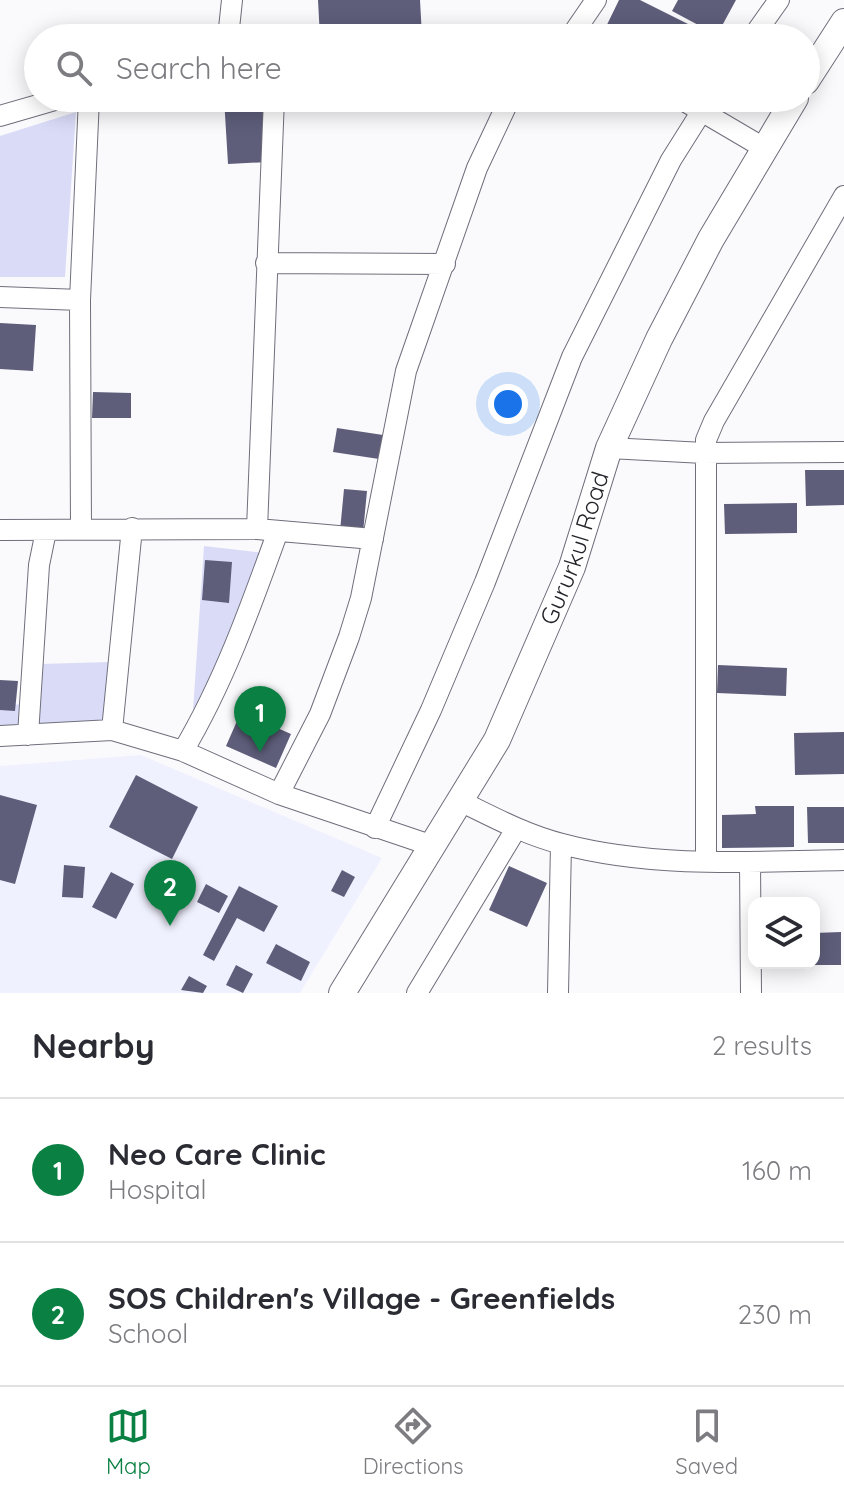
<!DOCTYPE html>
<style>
body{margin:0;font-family:Quicksand,sans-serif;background:#f7f7f7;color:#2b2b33}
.controls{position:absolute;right:24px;bottom:24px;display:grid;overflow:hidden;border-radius:16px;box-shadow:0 4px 20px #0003}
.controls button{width:72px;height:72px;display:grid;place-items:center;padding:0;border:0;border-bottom:2px solid #e1e1e2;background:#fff;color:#2b2b33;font:40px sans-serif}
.you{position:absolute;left:508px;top:404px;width:28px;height:28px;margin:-20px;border:6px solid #fff;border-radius:50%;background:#1a73e8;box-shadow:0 0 0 12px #1a73e833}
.badge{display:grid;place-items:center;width:52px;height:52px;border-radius:50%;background:#0b8043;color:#fff;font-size:26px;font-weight:700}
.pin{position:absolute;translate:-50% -66px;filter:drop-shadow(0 2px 4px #0008)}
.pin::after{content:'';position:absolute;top:42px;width:28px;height:24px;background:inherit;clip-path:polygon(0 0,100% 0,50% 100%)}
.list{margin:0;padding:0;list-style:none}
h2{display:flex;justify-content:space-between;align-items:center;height:104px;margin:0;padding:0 32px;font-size:34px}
h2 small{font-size:26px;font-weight:400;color:#7c7c81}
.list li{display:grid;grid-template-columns:52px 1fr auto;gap:24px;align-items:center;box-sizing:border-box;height:144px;padding:0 32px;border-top:2px solid #e1e1e2}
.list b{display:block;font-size:30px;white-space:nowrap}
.list p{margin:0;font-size:26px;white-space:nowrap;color:#7c7c81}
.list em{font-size:26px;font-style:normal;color:#7c7c81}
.icon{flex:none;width:44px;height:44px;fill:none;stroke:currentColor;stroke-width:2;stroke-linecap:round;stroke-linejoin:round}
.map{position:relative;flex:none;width:844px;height:993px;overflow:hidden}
.search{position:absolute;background:#fff;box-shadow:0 4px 20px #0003;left:24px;right:24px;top:24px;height:88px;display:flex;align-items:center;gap:20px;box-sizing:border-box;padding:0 28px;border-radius:44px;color:#7c7c81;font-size:30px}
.sheet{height:392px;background:#fff}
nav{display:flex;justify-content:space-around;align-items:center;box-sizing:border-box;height:112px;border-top:2px solid #e1e1e2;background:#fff;font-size:22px;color:#7c7c81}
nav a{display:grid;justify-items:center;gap:4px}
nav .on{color:#0b8043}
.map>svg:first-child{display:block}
.built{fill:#f0f1fe}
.green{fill:#dadbf7}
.building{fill:#5e5e7b}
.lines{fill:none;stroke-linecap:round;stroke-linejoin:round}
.minor-casing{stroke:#6f6f7c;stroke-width:22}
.tertiary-casing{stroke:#6f6f7c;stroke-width:28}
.minor{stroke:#fff;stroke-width:20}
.tertiary{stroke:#fff;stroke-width:26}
.labels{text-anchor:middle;stroke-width:8;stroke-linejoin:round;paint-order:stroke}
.street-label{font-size:24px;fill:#232429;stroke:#fafafd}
</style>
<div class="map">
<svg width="844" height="993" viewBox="0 0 844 993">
<rect width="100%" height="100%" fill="#fafafd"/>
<path class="built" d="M141,755L382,858L300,993H0V766Z"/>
<path class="green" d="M76,112L65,277H0V136Z
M204,546L274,554L191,741Z
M110,662L106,722L0,728V704L37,705L39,664Z"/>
<path class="building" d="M318,0H420L422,36L320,38Z
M619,0H640L716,38H609L602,35Z
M678,0H736L717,35L672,11Z
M224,98H264L268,162L228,164Z
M0,323L36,325L33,371L0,369Z
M93,392L131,393V418H92Z
M337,428L383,435L379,459L333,452Z
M805,470H844V505L806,506Z
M344,489L367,491L363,533L340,531Z
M797,503V533L725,534L724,504Z
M205,560L232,562L229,603L202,600Z
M718,665L787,668L786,696L717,693Z
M0,680L18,681L15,711L0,710Z
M241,712L291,734L276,768L226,746Z
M844,732V774L795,775L794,733Z
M136,775L198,807L172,859L109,827Z
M0,795L37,805L15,884L0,880Z
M755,806H794V847L722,848V815L756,814Z
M807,807H844V843H808Z
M64,865L85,867L83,898L62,897Z
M509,866L547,883L527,927L489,910Z
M342,870L355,877L344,897L331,891Z
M111,872L134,884L116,919L92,907Z
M206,884L228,896L219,913L197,902Z
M239,886L278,906L264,932L237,918L214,961L203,955Z
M841,932V965H814V933Z
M276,944L310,962L301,981L266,963Z
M236,965L253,974L243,993L226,985Z
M189,976L207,986L203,993L181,990Z"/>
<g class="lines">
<defs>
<path id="minor" d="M228,38L232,0
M570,38L596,0
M752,38L779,0
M679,98L764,148
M0,116L62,98
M266,263L445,264
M0,297L80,300
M609,448L704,453L844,452
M81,529L80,300L89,98
M257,529L274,98
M0,530L257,529L373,539
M112,730L132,528
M28,735L39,565L46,531
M0,736L112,730L183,751L279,794L430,845
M183,751C224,682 251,606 278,531
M279,794L320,714L349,637L361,598L406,371L477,168L510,98
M460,801C493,817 526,835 562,844C652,868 751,862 844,860
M375,828L431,710L485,582L572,357L671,160L710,98
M706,861V440L714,421L844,196
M750,862L751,993
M417,993L516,829
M558,993L561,844"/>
<g id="tertiary">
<path d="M806,81L844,22"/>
<path id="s1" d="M342,993L497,740L572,567L609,448L659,339L711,239L795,98"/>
</g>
</defs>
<use href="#minor" class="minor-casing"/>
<use href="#tertiary" class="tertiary-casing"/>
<use href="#minor" class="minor"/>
<use href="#tertiary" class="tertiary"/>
</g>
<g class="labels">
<g class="street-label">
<text dy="8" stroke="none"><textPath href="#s1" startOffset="504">Gururkul Road</textPath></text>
</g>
</g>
</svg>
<div class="controls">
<button><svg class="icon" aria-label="layers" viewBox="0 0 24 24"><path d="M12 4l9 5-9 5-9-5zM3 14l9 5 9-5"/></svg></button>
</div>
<div class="you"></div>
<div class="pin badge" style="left:260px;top:752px">1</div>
<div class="pin badge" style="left:170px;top:926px">2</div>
<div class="search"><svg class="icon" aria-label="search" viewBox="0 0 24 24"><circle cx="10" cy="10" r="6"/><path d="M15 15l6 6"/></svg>Search here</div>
</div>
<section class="sheet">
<h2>Nearby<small>2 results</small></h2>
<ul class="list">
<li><span class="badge">1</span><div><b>Neo Care Clinic</b><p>Hospital</p></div><em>160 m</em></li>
<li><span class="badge">2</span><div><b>SOS Children's Village - Greenfields</b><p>School</p></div><em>230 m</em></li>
</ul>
</section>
<nav>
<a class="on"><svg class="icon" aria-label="map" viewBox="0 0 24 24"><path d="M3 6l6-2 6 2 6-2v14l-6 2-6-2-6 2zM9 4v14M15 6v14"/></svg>Map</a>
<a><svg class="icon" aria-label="directions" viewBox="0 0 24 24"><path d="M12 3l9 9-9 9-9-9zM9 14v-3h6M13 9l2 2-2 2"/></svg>Directions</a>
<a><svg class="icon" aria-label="saved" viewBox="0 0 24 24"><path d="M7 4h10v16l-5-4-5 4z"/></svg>Saved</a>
</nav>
